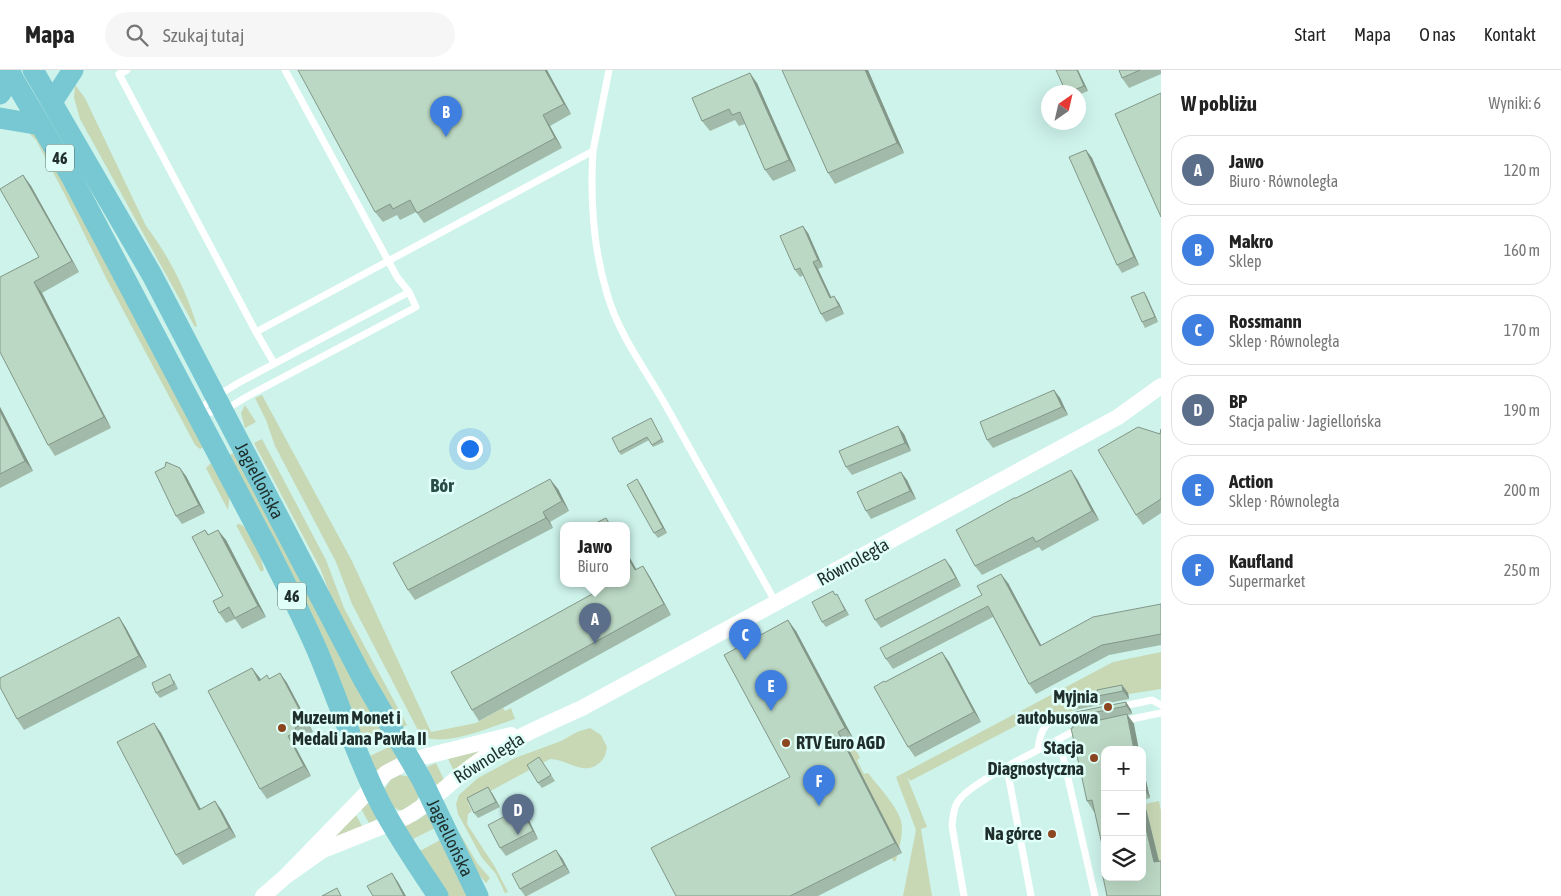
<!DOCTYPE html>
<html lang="pl">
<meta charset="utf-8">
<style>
body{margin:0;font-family:"Asap Condensed",sans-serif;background:#f6f6f6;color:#222}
.controls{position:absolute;right:15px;bottom:15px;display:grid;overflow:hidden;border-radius:10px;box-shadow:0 5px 20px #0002}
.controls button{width:45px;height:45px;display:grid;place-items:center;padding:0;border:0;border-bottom:1px solid #e0e0e0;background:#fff;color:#222;font:25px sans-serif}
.compass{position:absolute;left:1041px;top:15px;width:45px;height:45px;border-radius:50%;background:#fff;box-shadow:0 5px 20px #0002;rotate:34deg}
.you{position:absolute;left:469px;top:378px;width:18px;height:18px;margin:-12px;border:4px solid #fff;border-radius:50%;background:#1a73e8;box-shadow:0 0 0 8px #1a73e833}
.badge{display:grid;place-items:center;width:32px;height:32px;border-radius:50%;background:#b45309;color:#fff;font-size:16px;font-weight:700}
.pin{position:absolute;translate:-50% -41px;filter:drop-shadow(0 1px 2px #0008)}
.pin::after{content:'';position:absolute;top:26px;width:18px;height:15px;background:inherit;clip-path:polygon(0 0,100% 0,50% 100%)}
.popup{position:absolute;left:560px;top:452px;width:70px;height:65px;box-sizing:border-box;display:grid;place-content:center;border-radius:10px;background:#fff;filter:drop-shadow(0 1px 4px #0005);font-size:16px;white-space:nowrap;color:#767676}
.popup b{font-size:19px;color:#222}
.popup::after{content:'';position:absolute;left:50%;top:100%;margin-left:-10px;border:10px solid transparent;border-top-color:#fff}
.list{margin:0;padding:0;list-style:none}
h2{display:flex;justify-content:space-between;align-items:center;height:65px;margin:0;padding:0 20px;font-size:21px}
h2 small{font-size:16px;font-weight:400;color:#767676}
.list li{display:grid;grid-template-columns:32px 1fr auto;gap:15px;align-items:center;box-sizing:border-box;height:70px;margin:0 10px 10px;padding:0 10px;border:1px solid #e0e0e0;border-radius:20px}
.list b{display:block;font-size:19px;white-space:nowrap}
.list p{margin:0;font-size:16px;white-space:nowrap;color:#767676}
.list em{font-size:16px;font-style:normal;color:#767676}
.icon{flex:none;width:28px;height:28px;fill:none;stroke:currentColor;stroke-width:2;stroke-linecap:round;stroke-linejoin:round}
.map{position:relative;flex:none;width:1161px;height:826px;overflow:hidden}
header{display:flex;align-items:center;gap:30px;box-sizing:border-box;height:70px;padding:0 25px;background:#fff;border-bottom:1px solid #e0e0e0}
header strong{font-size:24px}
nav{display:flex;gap:28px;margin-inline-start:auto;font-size:18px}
.search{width:350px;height:45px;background:#f6f6f6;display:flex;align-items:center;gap:12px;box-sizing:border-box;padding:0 18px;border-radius:28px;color:#767676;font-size:19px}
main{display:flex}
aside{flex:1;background:#fff}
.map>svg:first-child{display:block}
.green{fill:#c8d8b5}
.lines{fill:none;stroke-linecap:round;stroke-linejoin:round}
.service{stroke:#fff;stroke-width:7}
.tertiary{stroke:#fff;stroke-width:16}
.primary{stroke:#77c8d3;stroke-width:21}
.wall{fill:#a1baa9}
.shaded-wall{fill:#839789}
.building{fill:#bbd8c4;stroke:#839789}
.poi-dot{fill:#8c4620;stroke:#e0fff8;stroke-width:2}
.labels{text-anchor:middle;stroke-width:5;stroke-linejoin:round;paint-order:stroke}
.shield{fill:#e0fff8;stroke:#596d68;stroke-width:1}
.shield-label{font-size:16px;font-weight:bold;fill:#1f2e2b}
.street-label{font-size:18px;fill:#1f2e2b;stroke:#e0fff8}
.poi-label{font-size:18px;font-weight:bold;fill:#1f2e2b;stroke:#e0fff8;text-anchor:end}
.neighbourhood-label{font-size:19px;font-weight:bold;fill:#2a4c46;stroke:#e0fff8}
</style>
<header>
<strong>Mapa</strong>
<div class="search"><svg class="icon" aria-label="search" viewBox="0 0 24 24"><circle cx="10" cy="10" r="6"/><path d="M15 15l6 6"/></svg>Szukaj tutaj</div>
<nav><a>Start</a><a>Mapa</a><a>O nas</a><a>Kontakt</a></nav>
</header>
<main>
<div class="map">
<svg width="1161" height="826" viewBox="0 0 1161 826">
<rect width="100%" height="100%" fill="#cdf3eb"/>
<path class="green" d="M75,15L85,28L146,156C169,186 186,220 197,256L195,257L80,49L74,28Z
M27,61L40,67L206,376L200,379L195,375L107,210L65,125L36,70Z
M262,325L352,491L431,662L476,653L503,638L505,641L511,638L515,649C493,656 439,680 420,664L352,534L336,492L275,376L266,350L255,328Z
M245,335L256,352L245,358L241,343Z
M262,369L326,490L344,538L407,655L399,659L332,529L320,498L254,373Z
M236,382L387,664L362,675L227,386Z
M211,393L230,423L228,440L206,398Z
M239,454C255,460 260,486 264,500L261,502L236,455Z
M1161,582V619L1103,628L1104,633L1072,641L1037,653L1029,649L910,711L907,707L927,757L921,759L932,826H903L916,760L896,707L1113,592Z
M590,658L601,665L607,677C606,684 604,690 598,694C584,706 566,689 550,689L468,733L472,741L468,744L467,754L495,797L508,822L505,823L496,804L482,788L458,744L456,734L459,725L478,708L515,688L561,671L577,662Z
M852,672L860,688L857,690L864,704L868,703C878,716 897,736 901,751C904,763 899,778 896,790L894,792L887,780L797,702Z
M393,675L399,683L396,690L386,694L380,699L375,701L368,687Z
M481,679H483L455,703L448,689Z
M521,680L489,696L461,714L498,686Z
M436,693L445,712L438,716L435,713L427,697Z
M400,705L411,707L419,724L417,731L402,741L392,737L384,720L391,709Z
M1159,731L1161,741V800L1145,734Z
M367,733L369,734L377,749L369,753L360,737Z
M355,743L362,756L335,767L334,764Z
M428,743L437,757L411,770L401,755L416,751Z
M459,762L477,793L490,808L486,813L470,794Z
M442,769L469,826H447L418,782Z"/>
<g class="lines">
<path class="service" d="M127,0L119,4L256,262L593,81L609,0
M593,81C590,130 593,179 608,227C620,266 645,299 665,334C702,400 739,467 776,533
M256,262L274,293
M198,341L215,327L240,312L409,222
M200,343L223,341L248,326L416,237L409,222L397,207L285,0
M1119,637L1152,630L1161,635
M1122,651L1161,643
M1080,660L1072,662L1059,669L1095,826
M1038,680C1041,648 1053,651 1079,645
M1007,698L1031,826
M964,826L952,756C953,748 953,740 957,733C967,714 1037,681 1059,669"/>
<path class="tertiary" d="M286,806L323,780L406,747C433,732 454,708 479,691C511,669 547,654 582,638L1118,347L1161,316
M263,826L286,806L386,703L411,690L511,665"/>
<g class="primary">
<path d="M8,0L72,108L267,477C284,511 302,545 317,580C339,632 356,686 381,735C398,767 418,796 438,826"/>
<path id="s1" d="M33,0L152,205L363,609L422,710L478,826"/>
<path d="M0,24L12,6"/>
<path d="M52,32L73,0"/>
<path d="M0,48L41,55"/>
</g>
</g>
<path class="wall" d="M547,0L571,44L550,56L562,78L424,153L416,142L400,150L397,145L383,152L375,142Z
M868,0L904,83L835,114L828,103Z
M1078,0L1088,21L1078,25V22H1066Z
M1119,0H1161V4L1129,18L1122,8Z
M757,13L796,101L773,111L765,100L745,54L739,56L735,50L710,61L702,51Z
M1086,80L1092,88L1139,195L1122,203L1117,195Z
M23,105L31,116L79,202L42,223L111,358L55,386L48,375L0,282L39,187Z
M808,163L823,197L818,199L831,228L839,233L844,244L826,252L821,244L804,205L800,207L795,200Z
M1144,222L1147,227L1158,252L1145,258L1142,252Z
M1054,320L1060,328L1068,345L993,378L987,370Z
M0,337L33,401L0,418Z
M651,348L664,372L653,377L649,370L621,385L619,382Z
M1161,359V443L1143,455L1136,445Z
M904,364L911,381L852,405L846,397Z
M165,397L186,406L205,443L182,454L176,446Z
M1077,409L1099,450L1042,481L1039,477L982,505L975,496L1016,428Z
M907,410L916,429L871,449L866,441Z
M641,415L667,463L658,468L654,463Z
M558,419L569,441L550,452L553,458L415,530L408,520Z
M205,460L209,465L226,470L266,547L242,559L235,549L226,553L219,543L223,526Z
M643,496L650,507L671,545L479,651L472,640L636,500Z
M951,497L961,516L881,558L875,550Z
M1008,513L1041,575L1161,534V575L1109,585L1036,624L1029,614L993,547L893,599L886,589Z
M833,521L835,525L837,524L840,530L849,545L826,557L822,552Z
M119,547L126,558L147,597L24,660L17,649Z
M796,561L853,668L845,672L902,783L818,826H676L790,707Z
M942,582L949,592L981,652L915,687L908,677L885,612Z
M280,603L287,613L313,662L302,668L304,672L295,676L311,706L267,729L260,719V608V610L270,609Z
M174,610L178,619L160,628L156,623Z
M1122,615L1128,623L1129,629L1074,640L1068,632L1099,625Z
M1126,632L1131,640L1132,644L1127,645L1134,654L1094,742L1087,731L1073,658L1077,655L1072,647Z
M154,653L161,663L201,739L215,731L222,741L236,767L183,795L176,785Z
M543,693L555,711L542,718L538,713Z
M1142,693L1150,728L1144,730L1159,791L1142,807Z
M492,723L500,737L478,748L474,743Z
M521,738L527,746L538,769L506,786L500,778Z
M562,788L570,803L527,826H525L520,819Z"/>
<path class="shaded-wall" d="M545,0H547L571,44L564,34Z
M865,0H868L904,83L897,73Z
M1077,0H1078L1088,21L1084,16Z
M750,3L757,13L796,101L789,90Z
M543,45L550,56L562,78L555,68Z
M1086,80L1092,88L1139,195L1134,187Z
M23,105L31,116L79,202L72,191Z
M803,156L808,163L823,197L818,190Z
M813,192L818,199L835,235L830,228Z
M34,212L42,223L111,358L104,347Z
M1144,222L1147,227L1158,252L1155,247Z
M834,226L839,233L844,244L839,236Z
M1054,320L1060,328L1068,345L1062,337Z
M0,337L33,401L25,391L0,341Z
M898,356L904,364L911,381L905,373Z
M180,398L186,406L205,443L199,435Z
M1071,400L1077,409L1099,450L1092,441Z
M901,402L907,410L916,429L910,421Z
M550,409L558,419L569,441L562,431Z
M637,409L641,415L667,463L663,458Z
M543,442L550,452L553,458L546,448Z
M218,460L226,470L266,547L258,536Z
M626,481L643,511L635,500L626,484Z
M945,489L951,497L961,516L956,508Z
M643,496L650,507L671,545L664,534Z
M1001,504L1008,513L1047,586L1040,576Z
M837,524L840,530L849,545L845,540Z
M119,547L126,558L147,597L139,586Z
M788,550L796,561L853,668L845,658Z
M942,582L949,592L981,652L974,642Z
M252,598L260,608L266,621L259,611Z
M280,603L287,613L313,662L306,652Z
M1122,615L1128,623L1129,629L1123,621Z
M1126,632L1131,640L1132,644L1126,636Z
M1127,644L1134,654L1139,680H1134Z
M154,653L161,663L206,750L199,740Z
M838,662L845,672L902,783L895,773Z
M288,666L295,676L311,706L304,696Z
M1142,693L1150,728L1143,718Z
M488,717L492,723L500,737L496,732Z
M1142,727L1144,730L1161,800L1154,792L1142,742Z
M215,731L222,741L236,767L229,758Z
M521,738L527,746L538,769L533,761Z
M556,780L562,788L570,803L564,795Z
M392,803L398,812L406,826H404Z"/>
<path class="building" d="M298,0H545L564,34L543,45L555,68L417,143L410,130L393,139L390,134L375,142Z
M782,0H865L897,73L828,103Z
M1056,0H1077L1084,16L1069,22H1066Z
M1119,0H1140L1122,8Z
M750,3L789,90L765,100L740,42L732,45L729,39L702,51L692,28Z
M1161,23V147L1115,44Z
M1086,80L1134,187L1117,195L1069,87Z
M23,105L72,191L34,212L104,347L48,375L0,282V207L39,187L0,119Z
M803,156L818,190L813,192L830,228L834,226L839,236L821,244L800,198L795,200L780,166Z
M1144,222L1155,247L1142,252L1131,227Z
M1054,320L1062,337L987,370L980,352Z
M0,341L25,391L0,404Z
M651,348L662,369L652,375L647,367L619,382L612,368Z
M898,356L905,373L846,397L839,381Z
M1138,357L1160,364L1161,359V429L1136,445L1098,380Z
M166,392L180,398L199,435L176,446L155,402L165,397Z
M1071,400L1092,441L1036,472L1033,467L975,496L956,460L1014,428H1016Z
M901,402L910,421L866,441L857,422Z
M550,409L562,431L543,442L546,448L408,520L393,493Z
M637,409L663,458L654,463L627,415Z
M606,448L610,455H592Z
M205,460L208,465L218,460L258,536L235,548L229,537L219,543L213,531L223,526L192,467Z
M626,484L635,500L643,496L664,534L472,640L451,602L594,523L588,513H626Z
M945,489L956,508L875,550L865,530Z
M1001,504L1040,576L1093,547L1161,534V564L1102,575L1029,614L988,536L886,589L880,578L982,525L977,516Z
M833,521L835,525L837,524L845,540L822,552L812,532Z
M119,547L139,586L17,649L0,617V608Z
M788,550L845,658L838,662L895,773L790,826H676L651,778L790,707L724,585Z
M942,582L974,642L908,677L874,617L884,611L885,612Z
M252,598L259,611L267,605L269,609L280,603L306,652L295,658L297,662L288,666L304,696L260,719L208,621Z
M170,604L174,614L156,623L152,613Z
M1122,615L1123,621L1068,632L1099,625L1097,620Z
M1126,632V636L1072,647L1071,643Z
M1127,644L1134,680H1105V788L1092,730L1087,731L1071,658H1073V656Z
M154,653L199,740L215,731L229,758L176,785L117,672Z
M539,687L551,705L538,713L527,695Z
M488,717L496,732L474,743L467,728Z
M521,738L533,761L500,778L488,755Z
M1142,742L1154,792L1161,791V826H1107L1102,802L1105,801V807H1142Z
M556,780L564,795L520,819L512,804Z
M392,803L404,826H373L367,816Z
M337,818L341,826H322Z"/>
<g class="poi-dot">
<circle cx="1108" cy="637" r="5"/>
<circle cx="282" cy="658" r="5"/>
<circle cx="786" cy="673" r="5"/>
<circle cx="1094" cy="688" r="5"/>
<circle cx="1052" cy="764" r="5"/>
</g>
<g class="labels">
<g class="shield">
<rect x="46" y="74.5" width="28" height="27" rx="4"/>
<rect x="278" y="512.5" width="28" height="27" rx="4"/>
</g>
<g class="shield-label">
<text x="60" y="94">46</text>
<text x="292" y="532">46</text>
</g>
<g class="street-label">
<text dy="6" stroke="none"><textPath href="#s1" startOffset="469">Jagiellońska</textPath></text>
<text transform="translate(853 492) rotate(-29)" y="6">Równoległa</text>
<text transform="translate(489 688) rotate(-32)" y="6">Równoległa</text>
<text dy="6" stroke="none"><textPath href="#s1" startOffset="874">Jagiellońska</textPath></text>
</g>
<g class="poi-label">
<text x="1098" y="633">Myjnia<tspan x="1098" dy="21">autobusowa</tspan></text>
<text x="292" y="654" text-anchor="start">Muzeum Monet i<tspan x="292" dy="21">Medali Jana Pawła II</tspan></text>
<text x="796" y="679" text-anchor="start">RTV Euro AGD</text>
<text x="1084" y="684">Stacja<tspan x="1084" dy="21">Diagnostyczna</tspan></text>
<text x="1042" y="770">Na górce</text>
</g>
<g class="neighbourhood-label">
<text x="442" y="422">Bór</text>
</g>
</g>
</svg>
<div class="controls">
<button>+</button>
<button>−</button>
<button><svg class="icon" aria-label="layers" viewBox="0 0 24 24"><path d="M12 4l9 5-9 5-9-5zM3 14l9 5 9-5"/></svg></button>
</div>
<svg class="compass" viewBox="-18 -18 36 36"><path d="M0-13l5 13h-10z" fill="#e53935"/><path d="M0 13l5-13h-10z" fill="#767676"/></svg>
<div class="you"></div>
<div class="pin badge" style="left:595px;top:574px;background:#5c6f8a">A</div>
<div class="popup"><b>Jawo</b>Biuro</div>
<div class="pin badge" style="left:446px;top:67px;background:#3f7fe0">B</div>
<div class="pin badge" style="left:745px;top:590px;background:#3f7fe0">C</div>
<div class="pin badge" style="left:518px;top:765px;background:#5c6f8a">D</div>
<div class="pin badge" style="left:771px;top:641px;background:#3f7fe0">E</div>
<div class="pin badge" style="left:819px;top:736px;background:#3f7fe0">F</div>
</div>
<aside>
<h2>W pobliżu<small>Wyniki: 6</small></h2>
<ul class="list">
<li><span class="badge" style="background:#5c6f8a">A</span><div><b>Jawo</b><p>Biuro · Równoległa</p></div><em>120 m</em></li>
<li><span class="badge" style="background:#3f7fe0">B</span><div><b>Makro</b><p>Sklep</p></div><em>160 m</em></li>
<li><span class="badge" style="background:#3f7fe0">C</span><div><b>Rossmann</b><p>Sklep · Równoległa</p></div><em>170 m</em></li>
<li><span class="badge" style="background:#5c6f8a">D</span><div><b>BP</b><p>Stacja paliw · Jagiellońska</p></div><em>190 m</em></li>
<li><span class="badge" style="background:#3f7fe0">E</span><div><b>Action</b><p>Sklep · Równoległa</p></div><em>200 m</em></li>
<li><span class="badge" style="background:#3f7fe0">F</span><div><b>Kaufland</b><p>Supermarket</p></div><em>250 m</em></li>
</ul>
</aside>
</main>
